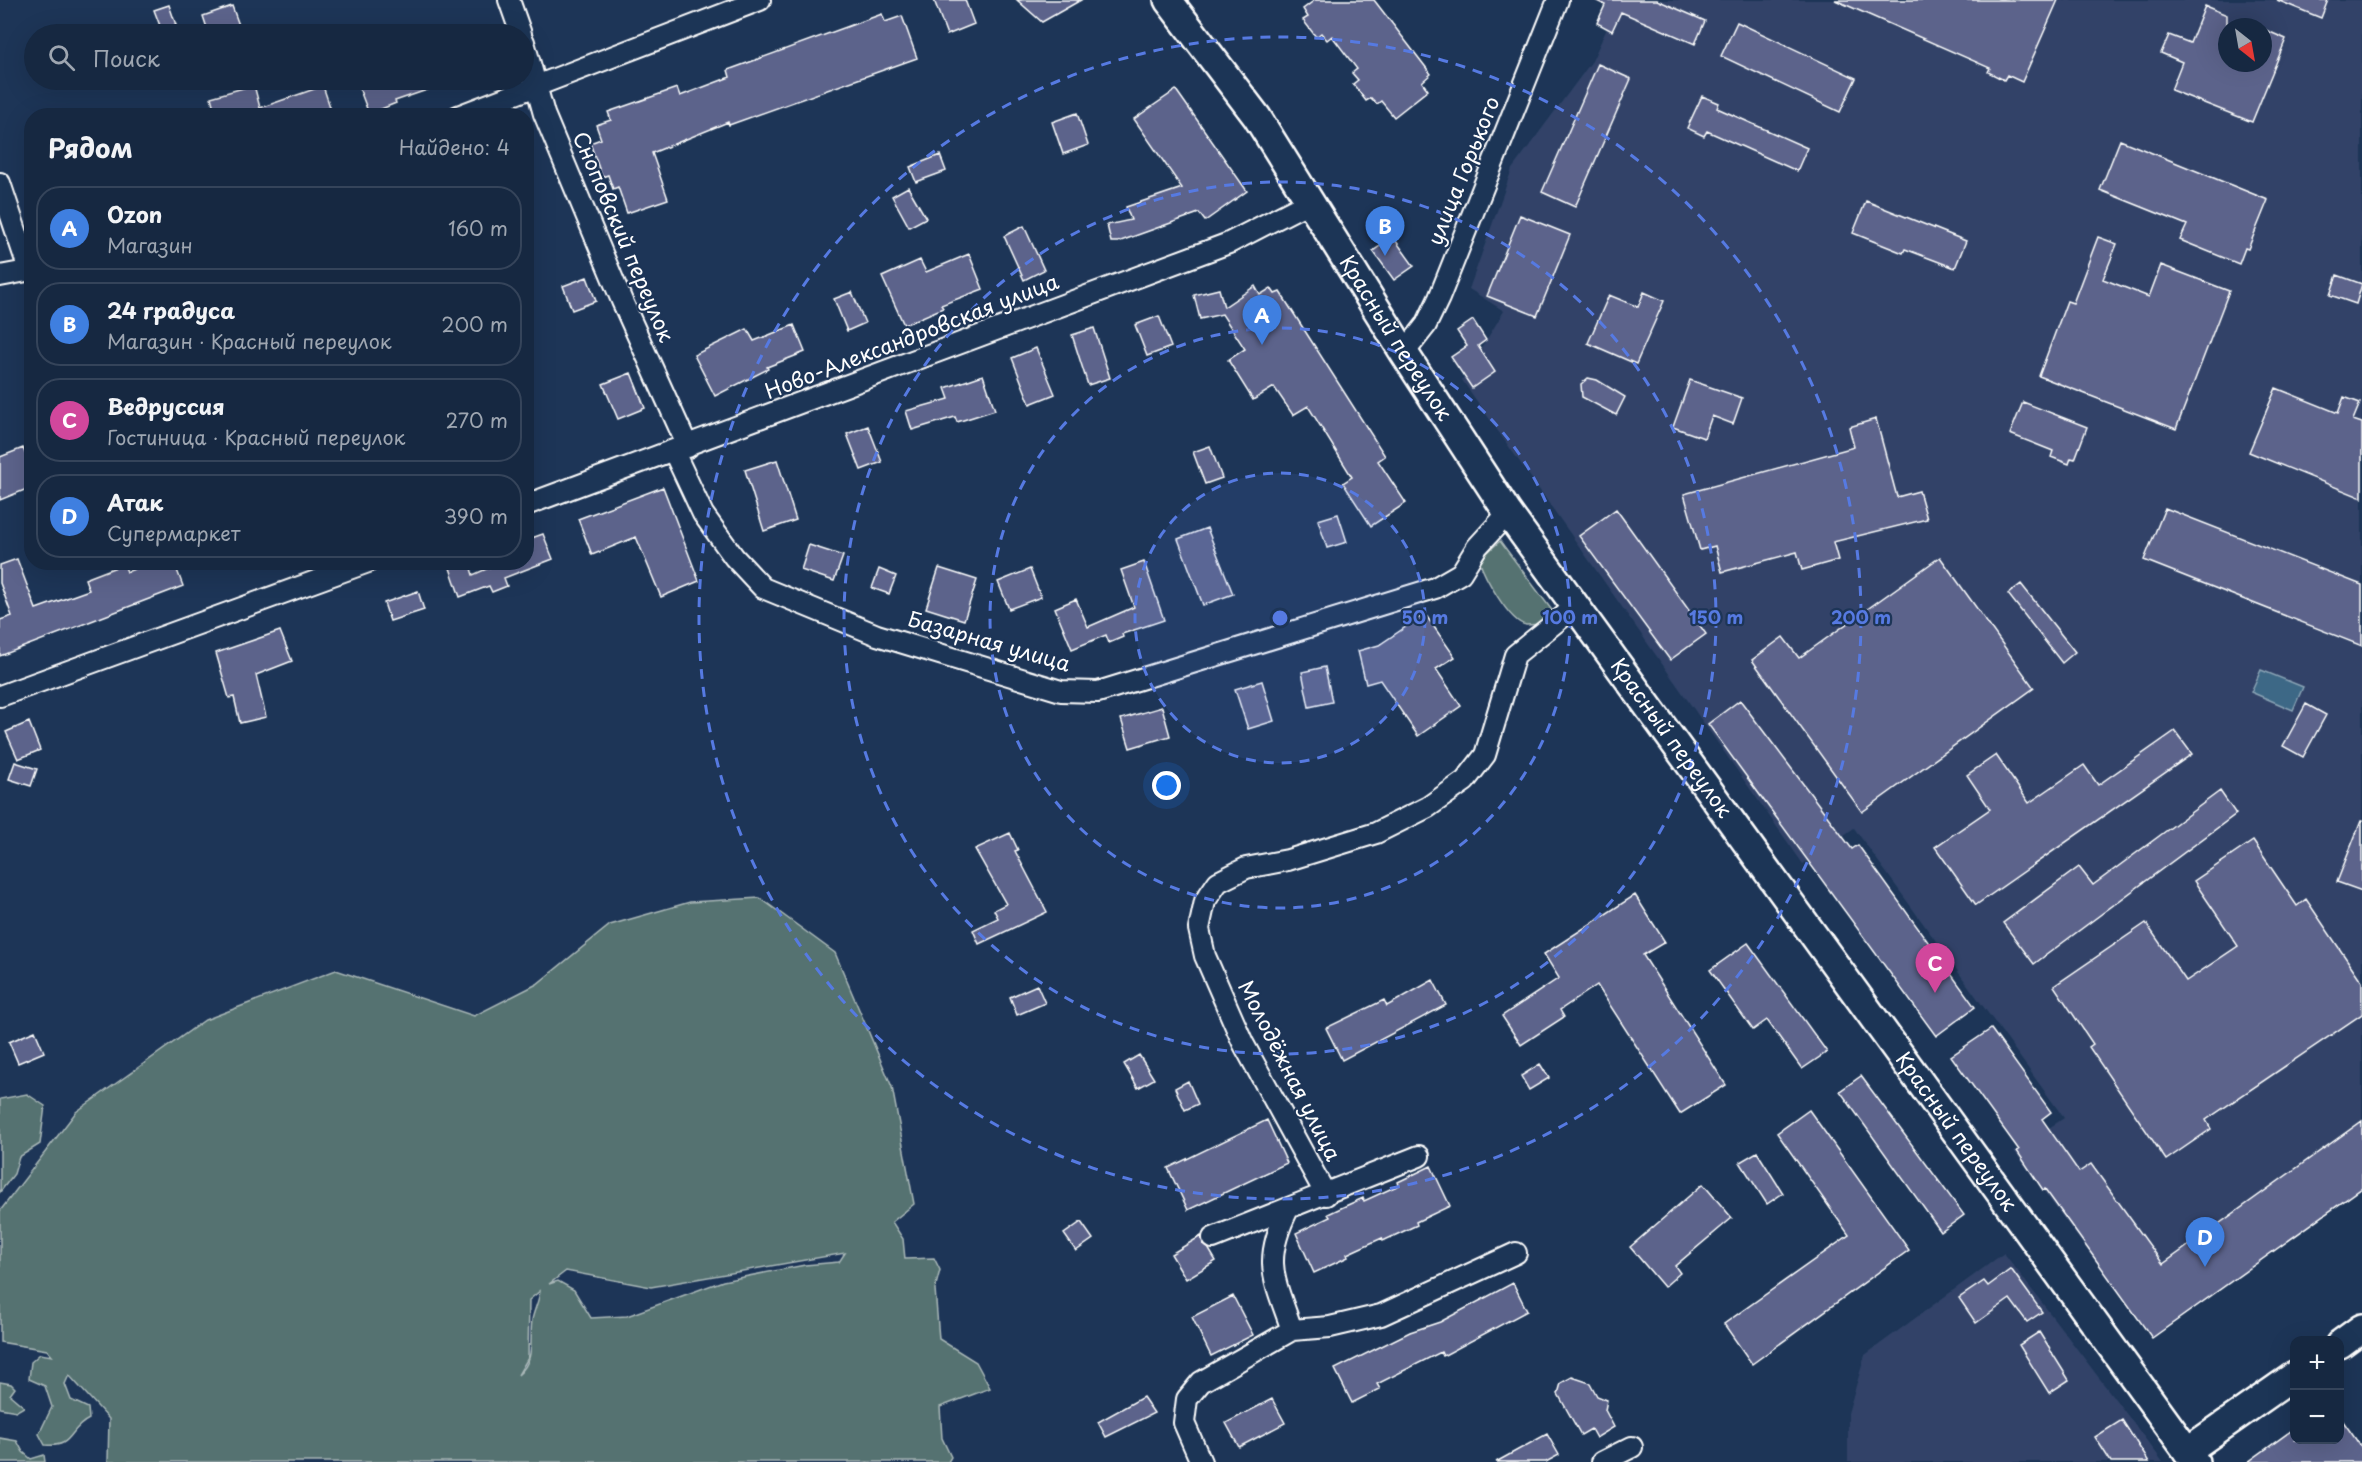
<!DOCTYPE html>
<html lang="ru">
<meta charset="utf-8">
<style>
body{margin:0;font-family:"Playpen Sans",sans-serif;background:#1f3048;color:#f1f3f6}
.controls{position:absolute;right:18px;bottom:18px;display:grid;overflow:hidden;border-radius:12px;box-shadow:0 6px 24px #0002}
.controls button{width:54px;height:54px;display:grid;place-items:center;padding:0;border:0;border-bottom:2px solid #35445a;background:#162841;color:#f1f3f6;font:30px sans-serif}
.compass{position:absolute;left:2218px;top:18px;width:54px;height:54px;border-radius:50%;background:#162841;box-shadow:0 6px 24px #0002;rotate:149deg}
.you{position:absolute;left:1167px;top:786px;width:21px;height:21px;margin:-15px;border:4px solid #fff;border-radius:50%;background:#1a73e8;box-shadow:0 0 0 9px #1a73e833}
.badge{display:grid;place-items:center;width:39px;height:39px;border-radius:50%;background:#ff9aa2;color:#fff;font-size:20px;font-weight:700}
.pin{position:absolute;translate:-50% -50px;filter:drop-shadow(0 2px 3px #0008)}
.pin::after{content:'';position:absolute;top:32px;width:21px;height:18px;background:inherit;clip-path:polygon(0 0,100% 0,50% 100%)}
.list{margin:0;padding:0;list-style:none}
h2{display:flex;justify-content:space-between;align-items:center;height:78px;margin:0;padding:0 24px;font-size:26px}
h2 small{font-size:20px;font-weight:400;color:#9ea6b1}
.list li{display:grid;grid-template-columns:39px 1fr auto;gap:18px;align-items:center;box-sizing:border-box;height:84px;margin:0 12px 12px;padding:0 12px;border:2px solid #35445a;border-radius:24px}
.list b{display:block;font-size:22px;white-space:nowrap}
.list p{margin:0;font-size:20px;white-space:nowrap;color:#9ea6b1}
.list em{font-size:20px;font-style:normal;color:#9ea6b1}
.icon{flex:none;width:33px;height:33px;fill:none;stroke:currentColor;stroke-width:2;stroke-linecap:round;stroke-linejoin:round}
.map{position:relative;flex:none;width:2362px;height:1462px;overflow:hidden}
.search{position:absolute;background:#162841;box-shadow:0 6px 24px #0002;left:24px;top:24px;width:510px;height:66px;display:flex;align-items:center;gap:15px;box-sizing:border-box;padding:0 21px;border-radius:33px;color:#9ea6b1;font-size:22px}
.panel{position:absolute;background:#162841;box-shadow:0 6px 24px #0002;left:24px;top:108px;width:510px;height:462px;border-radius:24px}
.map>svg:first-child{display:block}
.built{fill:#304367;fill-rule:evenodd}
.green{fill:#547271;stroke:#aab8b8;stroke-width:1.5;fill-rule:evenodd}
.water{fill:#3e6886;stroke:#8ba4b6;stroke-width:1.5}
.building{fill:#5c648b;stroke:#fff;stroke-width:1.5}
.lines{fill:none;stroke-linecap:round;stroke-linejoin:round}
.street-casing{stroke:#fff;stroke-width:24}
.secondary-casing{stroke:#fff;stroke-width:32}
.street{stroke:#1d3557;stroke-width:20}
.secondary{stroke:#1d3557;stroke-width:27}
.ring{fill:none;stroke:#567ae2;stroke-width:3;stroke-dasharray:10 8}
.labels{text-anchor:middle;stroke-width:4.5;stroke-linejoin:round;paint-order:stroke}
.street-label{font-size:21px;fill:#fff;stroke:#1d3557}
.centre{fill:#567ae2;stroke:#1d3557;stroke-width:3}
.ring-label{font-size:18px;text-anchor:middle;font-weight:bold;fill:#567ae2;stroke:#1d3557;stroke-width:4.5;stroke-linejoin:round;paint-order:stroke}
</style>
<div class="map">
<svg width="2362" height="1462" viewBox="0 0 2362 1462">
<rect width="100%" height="100%" fill="#1d3557"/>
<filter id="ink" filterUnits="userSpaceOnUse"><feTurbulence type="fractalNoise" baseFrequency=".0167" numOctaves="2"/><feDisplacementMap in="SourceGraphic" scale="12" xChannelSelector="R" yChannelSelector="G"/><feConvolveMatrix kernelMatrix="1 2 1 2 8 2 1 2 1" color-interpolation-filters="sRGB"/></filter>
<g filter="url(#ink)">
<path class="built" d="M1620,0H2362V1188L2152,1338L2014,1151L2064,1118L1854,828L1803,864L1462,380L1504,311L1469,289L1512,169L1592,61ZM2227,27H2263V63H2227Z
M2004,1253L2163,1462H1848V1413L1865,1355Z"/>
<path class="green" d="M1500,541L1554,613L1545,623C1540,624 1532,625 1526,625C1509,622 1484,576 1479,560Z
M760,898L835,953L892,1087L914,1204L892,1222L903,1239L905,1259L934,1258L940,1270L935,1289L939,1339L976,1362L990,1388L940,1407L942,1438L951,1457L948,1462H108L109,1419L69,1375L65,1384L71,1400L88,1408L89,1419C67,1430 74,1448 45,1445L39,1434L52,1407L45,1386L29,1379L31,1362L40,1354L52,1356L47,1350L0,1342V1211L76,1112L205,1020L336,970L474,1016L537,984L610,925L690,902ZM845,1253L839,1262L805,1265L723,1281L627,1316L591,1318L574,1290L558,1281L549,1284L566,1271L651,1287ZM540,1291C539,1301 534,1310 532,1320C529,1341 536,1359 518,1375L528,1358L529,1300Z
M27,1094L45,1106L40,1144L19,1157L14,1174L0,1192V1099Z
M0,1382L11,1384L15,1388L10,1395L24,1407L17,1411L0,1408Z
M0,1438L17,1441L23,1452L31,1459L44,1455L45,1462H0Z"/>
<path class="water" d="M2261,670L2303,687L2293,710L2251,692Z"/>
<path class="building" d="M934,0H965L974,24L947,35Z
M1017,0H1081L1042,22Z
M1315,0H1374L1431,74L1422,82L1428,90L1394,117L1381,101L1377,104L1371,98L1366,101L1353,84L1358,80L1352,73L1357,69L1332,36L1327,40L1321,33L1316,37L1303,20L1308,17L1303,9Z
M1595,0H1657L1705,21L1695,44L1621,12L1612,31L1597,23L1605,5Z
M1835,0H2058L2022,82L2007,75L2004,80L1988,72L1990,68Z
M2277,0H2328L2321,18Z
M169,5L176,25L162,31L154,10Z
M232,6L240,28L222,34H209L203,16Z
M2205,6L2227,15V63H2263V29L2286,39L2252,122L2171,90L2182,62L2161,53L2169,35L2190,43Z
M882,14L885,22L902,16L917,58L729,125L728,122L652,153L668,199L627,213L618,187L613,189L608,175L602,177L590,143L601,139L596,125L611,120L608,112L677,88L680,96L730,77L728,70Z
M1737,22L1856,78L1840,112L1721,56Z
M1598,64L1631,79L1575,207L1542,192Z
M372,80H449L450,82L395,101L396,103L369,114L358,85Z
M254,85L260,108L323,86L333,116H216L211,97Z
M1176,90L1247,191L1205,221L1199,213L1118,242H1111L1107,225L1131,220L1126,207L1182,188L1134,119Z
M1702,96L1719,103L1717,108L1807,148L1797,171L1707,131L1704,136L1687,128Z
M1077,113L1088,145L1063,154L1052,122Z
M2120,140L2268,200L2248,249L2245,248L2239,264L2180,240L2187,225L2100,190Z
M940,155L946,171L916,182L910,167Z
M908,187L926,218L909,227L892,196Z
M1866,201L1966,241L1955,268L1905,249L1903,253L1853,233Z
M1520,215L1570,235L1537,316L1487,296Z
M1024,226L1044,270L1024,280L1004,236Z
M1393,237L1414,266L1394,280L1373,251Z
M2098,237L2117,244L2103,279L2149,297L2161,265L2229,291L2176,429L2039,376L2067,301L2073,303Z
M969,254L983,289L941,305L943,308L904,325L882,277L920,260L926,272Z
M2337,275L2362,284L2356,304L2330,295Z
M587,277L596,301L572,310L563,286Z
M1255,286L1260,295L1271,288L1275,294L1280,292L1385,456L1378,461L1406,503L1371,526L1343,483L1352,477L1308,406L1293,415L1274,387L1253,400L1228,360L1245,349L1222,314L1200,319L1194,295L1219,289L1224,307Z
M852,292L865,323L847,331L834,299Z
M1644,292L1664,301L1636,364L1588,343L1609,295L1638,307Z
M1159,316L1171,347L1147,356L1135,325Z
M1473,320L1486,340L1478,346L1495,372L1472,388L1451,357L1467,346L1457,331Z
M794,325L805,352L767,367L768,369L715,396L694,355L747,329L754,341Z
M1094,328L1110,378L1088,385L1072,335Z
M1036,348L1055,394L1030,404L1012,358Z
M631,373L645,408L618,419L603,384Z
M983,375L995,410L957,422L955,417L912,430L906,411L949,399L945,388Z
M1588,378L1597,380L1625,397L1616,415L1582,397L1581,384Z
M1690,380L1742,398L1733,424L1712,416L1704,438L1673,427Z
M2276,388L2338,413L2344,397L2360,403L2353,420L2362,423V498L2249,452Z
M2023,402L2087,427L2075,459L2071,458L2069,464L2051,457L2053,451L2010,434Z
M1876,419L1897,497L1919,491L1927,519L1833,542L1838,560L1802,570L1797,552L1722,572L1715,546L1700,550L1684,494L1854,447L1849,427Z
M868,426L882,462L861,470L847,434Z
M1210,446L1222,478L1205,484L1193,452Z
M23,448L32,469V487L0,500V457Z
M777,460L796,520L764,531L745,470Z
M663,487L699,581L661,597L636,537L592,555L578,519Z
M2165,508L2362,585V646L2144,560Z
M1616,509L1706,634L1670,660L1579,536Z
M1338,514L1347,542L1327,548L1318,520Z
M1207,528L1233,594L1203,605L1178,539Z
M543,534L553,559L504,578L507,586L492,592L489,586L460,597L450,568L469,562L473,575L502,562H526V540Z
M809,545L843,556L834,581L801,570Z
M1940,557L2034,688L1862,812L1752,660L1783,637L1799,658Z
M17,559L36,609L89,590L85,579L124,564L127,572L151,562H174L183,586L0,656V620L12,616L0,583V565Z
M1144,562L1164,620L1122,634L1123,637L1109,643L1106,635L1072,649L1055,608L1076,599L1088,627L1134,607L1121,570Z
M939,568L977,580L964,620L926,608Z
M879,569L896,576L889,594L872,588Z
M1030,569L1041,597L1009,609L998,582Z
M2021,584L2075,652L2062,663L2008,594Z
M418,591L424,610L390,621L384,603Z
M1425,614L1455,657L1436,669L1461,706L1418,736L1380,680L1366,684L1358,651L1379,645Z
M280,631L292,661L256,675L266,717L240,723L234,697L229,698L216,653Z
M1325,667L1332,702L1309,707L1302,672Z
M1262,681L1274,721L1248,729L1235,689Z
M1740,700L1852,849L1858,845L1975,1007L1936,1036L1708,724Z
M2306,704L2326,715L2303,757L2283,746Z
M1162,707L1170,736L1130,748L1121,719Z
M29,722L40,750L18,759L6,732Z
M2175,731L2192,754L1976,905L1935,847L1990,809L1967,775L1996,755L2029,803L2084,765L2098,785Z
M15,762L37,769L31,786L9,779Z
M2220,791L2236,814L2034,964L2003,923L2079,867L2093,885Z
M2361,821H2362V891L2337,882Z
M1010,833L1018,850L1015,851L1047,912L979,944L973,930L998,918L994,910L1006,904L975,849Z
M2253,841L2297,906L2306,899L2362,982V1014L2206,1120L2211,1129L2166,1160L2089,1047L2093,1044L2054,986L2146,923L2186,981L2238,946L2194,881Z
M1635,895L1665,942L1643,955L1726,1085L1680,1114L1597,985L1560,1010L1564,1017L1521,1045L1502,1016L1559,978L1544,954Z
M1748,943L1827,1052L1802,1069L1767,1020L1753,1030L1710,970Z
M1433,980L1446,1005L1342,1060L1326,1028L1384,1000L1387,1006Z
M1037,985L1045,1003L1017,1015L1010,997Z
M1991,1029L2051,1112L2042,1119L2079,1172L2091,1164L2163,1264L2362,1121V1188L2152,1338L2045,1189L2043,1190L2017,1151L2019,1150L1951,1056Z
M35,1031L44,1052L18,1063L9,1042Z
M1139,1055L1154,1079L1138,1088L1124,1064Z
M1540,1064L1549,1078L1529,1090L1521,1076Z
M1861,1076L1964,1215L1941,1232L1840,1091Z
M1188,1081L1198,1104L1185,1110L1175,1088Z
M1809,1110L1909,1250L1752,1364L1724,1324L1849,1235L1777,1133Z
M1267,1120L1287,1163L1188,1210L1168,1168Z
M1757,1152L1783,1193L1767,1204L1740,1162Z
M1431,1166L1450,1206L1416,1222L1417,1225L1383,1241L1382,1238L1360,1248L1347,1254L1348,1257L1314,1273L1296,1233L1330,1217L1328,1214L1341,1208L1363,1198L1364,1201L1399,1185L1398,1182Z
M1703,1184L1732,1218L1675,1266L1680,1273L1664,1287L1630,1247Z
M1081,1222L1093,1239L1076,1251L1064,1234Z
M1201,1236L1216,1261L1186,1279L1171,1254Z
M2011,1269L2042,1312L2027,1322L2010,1299L1976,1323L1959,1298L1984,1281L1988,1286Z
M1513,1283L1527,1311L1443,1356L1441,1352L1377,1384L1380,1389L1352,1403L1335,1369L1410,1332L1440,1322Z
M1233,1296L1253,1335L1211,1356L1192,1317Z
M2039,1332L2069,1380L2049,1393L2019,1345Z
M1572,1377L1590,1383L1597,1396L1607,1400L1605,1410L1614,1427L1596,1438L1591,1429L1581,1435L1558,1394L1561,1383Z
M1143,1397L1154,1413L1106,1437L1098,1422Z
M1272,1399L1285,1423L1239,1447L1226,1423Z
M2340,1417L2362,1448V1462H2248L2295,1428V1440H2340Z
M2122,1420L2149,1462H2111L2095,1437Z
M1547,1434L1559,1455L1546,1462H1496Z"/>
<g class="lines">
<defs>
<path id="street" d="M509,0L521,34
M524,42L544,114L622,301L688,447
M458,116L760,0
M0,183L29,270
M0,276L32,270
M1404,353L1426,325L1439,298L1558,0
M674,452L703,514L734,557L763,588L877,635L1061,691L1098,692L1435,588L1461,573L1477,547L1508,513
M526,505L1229,243L1309,202
M0,696L368,562
M1326,1195L1243,1043L1205,956L1199,929L1205,901L1218,882L1246,868L1288,860L1376,833L1428,807L1465,781L1485,755L1515,655L1575,607
M1288,1209C1262,1262 1274,1278 1292,1330
M1213,1238L1419,1156
M1201,1462L1184,1423L1187,1399L1201,1382L1292,1330L1330,1327L1381,1315L1516,1253
M1602,1462L1632,1447"/>
<g id="secondary">
<path id="s1" d="M1168,0L1257,117L1404,353L1508,513L2195,1462"/>
<path d="M2340,1344L2362,1328"/>
<path d="M2187,1451L2294,1376"/>
</g>
</defs>
<use href="#street" class="street-casing"/>
<use href="#secondary" class="secondary-casing"/>
<use href="#street" class="street"/>
<use href="#secondary" class="secondary"/>
</g>
</g>
<circle cx="1280" cy="618" r="145" fill="#567ae2" fill-opacity=".12"/>
<g class="ring">
<circle cx="1280" cy="618" r="145"/>
<circle cx="1280" cy="618" r="290"/>
<circle cx="1280" cy="618" r="436"/>
<circle cx="1280" cy="618" r="581"/>
</g>
<g class="labels">
<g class="street-label">
<text transform="translate(1464 171) rotate(-68)" y="7">улица Горького</text>
<text transform="translate(623 237) rotate(67)" y="7">Сноповский переулок</text>
<text transform="translate(912 337) rotate(-21)" y="7">Ново-Александровская улица</text>
<text dy="7" stroke="none"><textPath href="#s1" startOffset="408">Красный переулок</textPath></text>
<text transform="translate(989 642) rotate(16)" y="7">Базарная улица</text>
<text dy="7" stroke="none"><textPath href="#s1" startOffset="894">Красный переулок</textPath></text>
<text transform="translate(1289 1071) rotate(63)" y="7">Молодёжная улица</text>
<text dy="7" stroke="none"><textPath href="#s1" startOffset="1380">Красный переулок</textPath></text>
</g>
</g>
<circle cx="1280" cy="618" r="9" class="centre"/>
<g class="ring-label">
<text x="1425" y="624">50 m</text>
<text x="1570" y="624">100 m</text>
<text x="1716" y="624">150 m</text>
<text x="1861" y="624">200 m</text>
</g>
</svg>
<div class="controls">
<button>+</button>
<button>−</button>
</div>
<svg class="compass" viewBox="-18 -18 36 36"><path d="M0-13l5 13h-10z" fill="#e53935"/><path d="M0 13l5-13h-10z" fill="#9ea6b1"/></svg>
<div class="you"></div>
<div class="pin badge" style="left:1262px;top:345px;background:#3f7fe0">A</div>
<div class="pin badge" style="left:1385px;top:256px;background:#3f7fe0">B</div>
<div class="pin badge" style="left:1935px;top:993px;background:#d1479c">C</div>
<div class="pin badge" style="left:2205px;top:1267px;background:#3f7fe0">D</div>
<div class="search"><svg class="icon" aria-label="search" viewBox="0 0 24 24"><circle cx="10" cy="10" r="6"/><path d="M15 15l6 6"/></svg>Поиск</div>
<section class="panel">
<h2>Рядом<small>Найдено: 4</small></h2>
<ul class="list">
<li><span class="badge" style="background:#3f7fe0">A</span><div><b>Ozon</b><p>Магазин</p></div><em>160 m</em></li>
<li><span class="badge" style="background:#3f7fe0">B</span><div><b>24 градуса</b><p>Магазин · Красный переулок</p></div><em>200 m</em></li>
<li><span class="badge" style="background:#d1479c">C</span><div><b>Ведруссия</b><p>Гостиница · Красный переулок</p></div><em>270 m</em></li>
<li><span class="badge" style="background:#3f7fe0">D</span><div><b>Атак</b><p>Супермаркет</p></div><em>390 m</em></li>
</ul>
</section>
</div>
